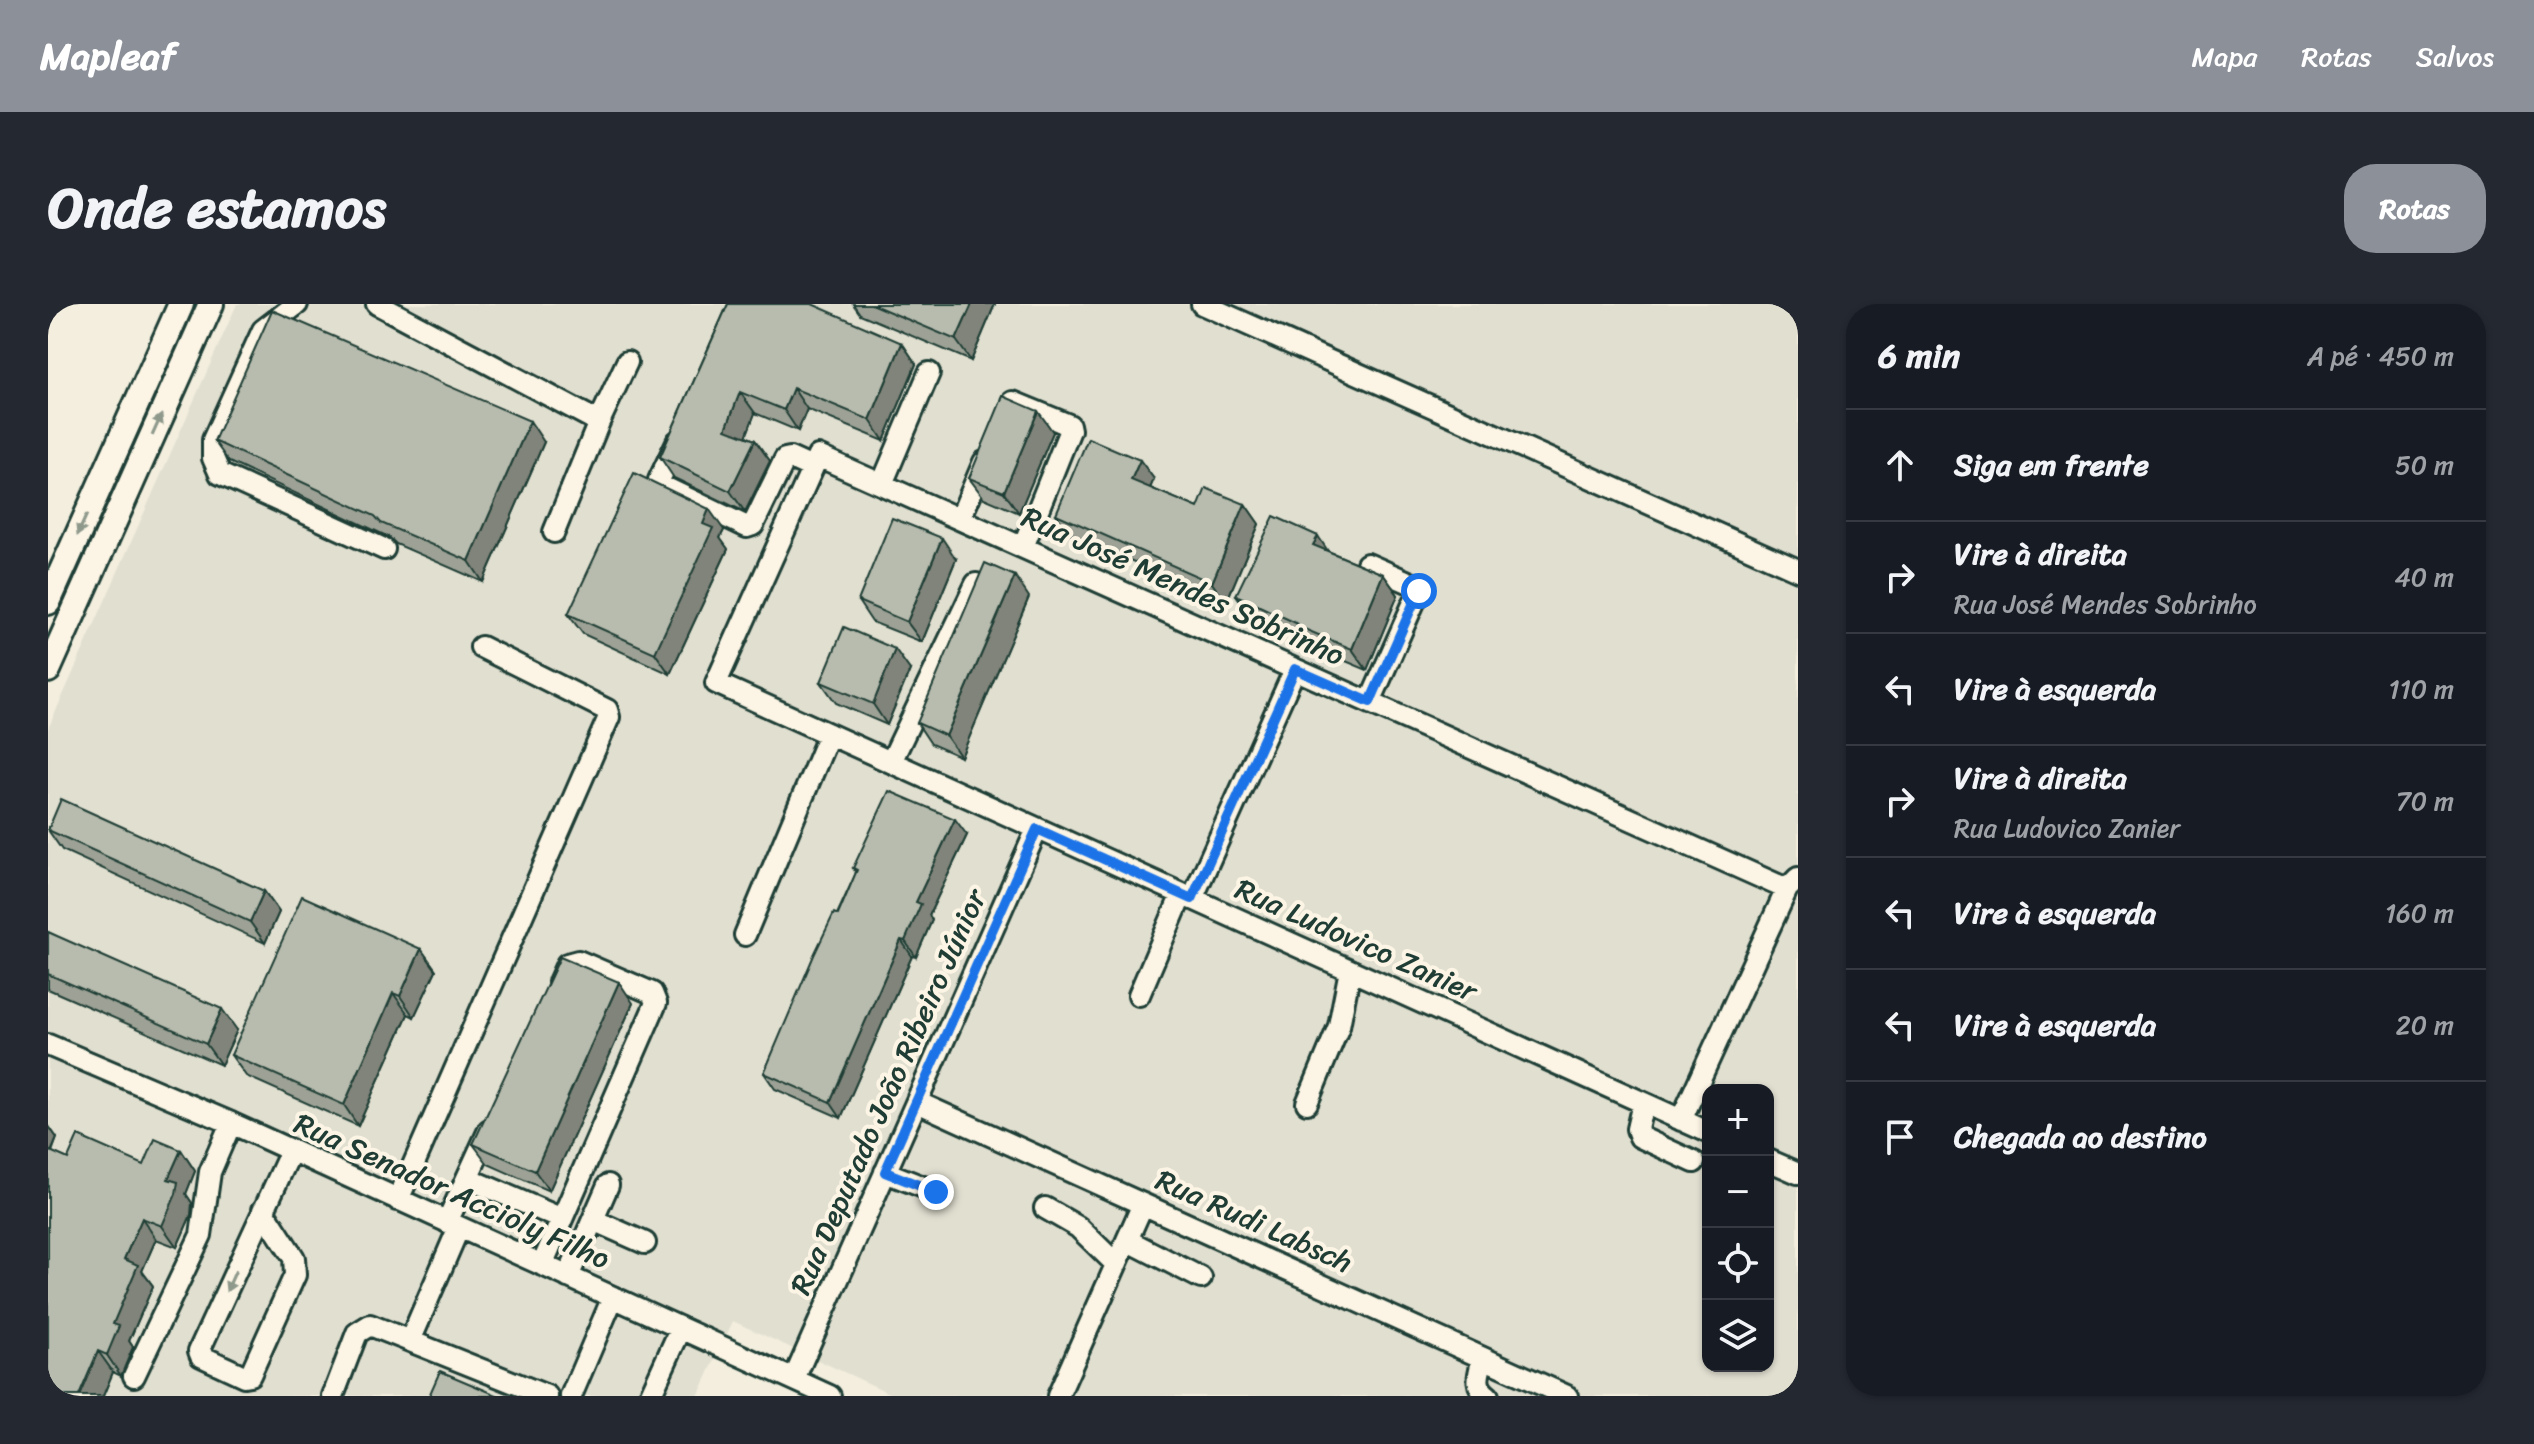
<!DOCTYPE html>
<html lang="pt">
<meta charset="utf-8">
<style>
body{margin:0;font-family:Sriracha,sans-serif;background:#242831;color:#f1f3f6}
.controls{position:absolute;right:24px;bottom:24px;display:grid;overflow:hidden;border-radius:16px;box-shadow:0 2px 6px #0004}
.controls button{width:72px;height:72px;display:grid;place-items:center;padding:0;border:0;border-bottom:2px solid #363941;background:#171b24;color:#f1f3f6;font:40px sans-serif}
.stop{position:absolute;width:24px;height:24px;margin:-18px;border:6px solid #1a73e8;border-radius:50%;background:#fff}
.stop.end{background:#1a73e8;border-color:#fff;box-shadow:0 2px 8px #0008}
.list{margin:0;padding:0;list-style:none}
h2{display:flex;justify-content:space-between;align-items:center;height:104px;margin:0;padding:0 32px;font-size:34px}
h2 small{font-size:26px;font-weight:400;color:#9ea1a6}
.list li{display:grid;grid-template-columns:52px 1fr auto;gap:24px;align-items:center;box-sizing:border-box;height:112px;padding:0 32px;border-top:2px solid #363941}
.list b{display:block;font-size:30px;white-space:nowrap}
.list p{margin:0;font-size:26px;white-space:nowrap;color:#9ea1a6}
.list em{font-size:26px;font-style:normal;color:#9ea1a6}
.icon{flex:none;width:44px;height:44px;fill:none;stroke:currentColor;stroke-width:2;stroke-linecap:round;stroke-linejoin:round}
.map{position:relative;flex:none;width:1750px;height:1092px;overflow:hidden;border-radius:32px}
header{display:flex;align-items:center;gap:48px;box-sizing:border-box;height:112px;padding:0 40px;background:#8c9099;color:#fff}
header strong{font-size:38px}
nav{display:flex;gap:44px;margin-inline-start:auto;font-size:28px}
.intro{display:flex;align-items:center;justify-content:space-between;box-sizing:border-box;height:192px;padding:0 48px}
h1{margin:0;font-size:56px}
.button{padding:20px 36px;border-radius:32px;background:#8c9099;color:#fff;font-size:28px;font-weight:700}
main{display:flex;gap:48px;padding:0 48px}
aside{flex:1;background:#171b24;border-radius:32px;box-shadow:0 2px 6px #0004}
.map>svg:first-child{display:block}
.built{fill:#e1dfd0;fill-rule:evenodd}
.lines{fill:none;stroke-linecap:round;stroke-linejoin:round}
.minor-casing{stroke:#1f3d34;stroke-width:26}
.major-casing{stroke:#1f3d34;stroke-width:30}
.minor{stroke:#fcf5e5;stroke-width:20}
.major{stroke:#fcf5e5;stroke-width:24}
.wall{fill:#9ea296;stroke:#1f3d34;stroke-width:2}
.shaded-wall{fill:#81847a;stroke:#1f3d34;stroke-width:2}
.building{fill:#b8bcae;stroke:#1f3d34;stroke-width:2}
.oneway{fill:#8e998c}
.route{stroke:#1a73e8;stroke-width:10}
.labels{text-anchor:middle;stroke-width:8;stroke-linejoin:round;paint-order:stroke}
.street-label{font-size:30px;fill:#1f3d34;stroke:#fcf5e5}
</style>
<header>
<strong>Mapleaf</strong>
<nav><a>Mapa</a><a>Rotas</a><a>Salvos</a></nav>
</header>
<div class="intro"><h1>Onde estamos</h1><a class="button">Rotas</a></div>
<main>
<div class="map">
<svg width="1750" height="1092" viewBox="0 0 1750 1092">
<rect width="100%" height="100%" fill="#f3eede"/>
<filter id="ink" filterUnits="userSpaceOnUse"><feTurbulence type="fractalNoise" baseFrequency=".0125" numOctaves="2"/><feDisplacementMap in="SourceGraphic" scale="16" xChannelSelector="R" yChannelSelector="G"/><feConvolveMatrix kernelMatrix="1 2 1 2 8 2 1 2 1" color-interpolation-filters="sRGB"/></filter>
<g filter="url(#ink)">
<path class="built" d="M189,0H1750V1092H848L685,1017L650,1092H0V425ZM1660,786H1720V1062H1660Z"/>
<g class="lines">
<defs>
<path id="minor" d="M249,0L215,26L165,136V154L172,170L336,245
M329,0L551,118L579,58
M1154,0L1750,266
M965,98L1021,121L1022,126L975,243
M629,138L611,176L614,182L699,223L705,221L737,155L742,154L764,164
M834,180L881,69
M912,215L936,158
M506,228L551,118
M1319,260L1367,281L1371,287L1322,398
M843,458L928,280
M1144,595L1247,365
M697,631L781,430
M1091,691L1134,590
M0,741L183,819L782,1092
M869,798L1519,1092
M1259,799L1291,722L1302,666
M1595,799L1589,825L1592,833L1646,858
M1633,816L1739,585L1750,574
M1660,828L668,379L770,152L1739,585
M1720,856L1750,869
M837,868L888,888
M419,874L514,915
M350,896L561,413L559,406L433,343
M997,904L1030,923L1068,960
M215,906L246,954L247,971L202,1071L196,1072L153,1052L151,1047L243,847
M545,916L597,939
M399,918L441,826
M1079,936L1153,974
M494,961L608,699L604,689L530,657L519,660L511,678
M520,973L560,881
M362,1037L411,923
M1435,1054C1431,1070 1425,1081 1440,1092
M86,1072L153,931L162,868L183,819
M746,1075L989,525
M285,1092L309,1029L322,1021L499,1092
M523,1092L565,993
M602,1092L633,1024
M1010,1092L1095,900"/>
<path id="major" d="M0,298L133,0
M0,366L163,0"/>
</defs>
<use href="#minor" class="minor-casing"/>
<use href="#major" class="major-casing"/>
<use href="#minor" class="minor"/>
<use href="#major" class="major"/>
</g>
<path class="wall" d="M680,0L854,39L868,60L836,137L759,105L750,127L707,109L698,132L707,136L722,157L697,208L626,174L612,153Z
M805,0H947L923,57L812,10Z
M1005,128L971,209L936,194L921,174Z
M166,137L496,138L435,278L348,240L341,233L181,158Z
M1106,175L1102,184L1150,204L1197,200L1211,220L1178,299L1021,229L1008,210Z
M676,226L672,234L680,245L622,370L535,330L520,310Z
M1280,247L1335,270L1350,291L1319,366L1264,343L1262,340L1203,312L1188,291Z
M908,255L874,338L824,318L810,297Z
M981,293L913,453L883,440L869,419Z
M862,366L839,421L788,399L773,378Z
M0,523L216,587L231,608L217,639L14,546L0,526Z
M919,531L881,611L884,616L868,653L864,652L793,814L727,785L716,769L808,569L805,564Z
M0,628L189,726L173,761L0,685Z
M373,645L388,666L366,713L360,710L310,822L198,772L183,751Z
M585,699L501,887L440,860L425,840Z
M0,821L9,834L4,848L20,855L96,861L133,846L147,867L138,890L144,899L143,911L129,943L108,935L94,967L105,982L81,1037L85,1043L73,1072L65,1068L55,1092H0Z"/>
<path class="shaded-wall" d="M924,0H947L923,57L908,36Z
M854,39L868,60L836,137L822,116Z
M745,84L759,105L750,127L736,106Z
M692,88L707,109L693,146L678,125Z
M990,107L1005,128L971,209L956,188Z
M482,117L496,138L435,278L421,257Z
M707,136L722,157L697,208L682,187Z
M1092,156L1106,175L1097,196L1083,176Z
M1197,200L1211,220L1178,299L1164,279Z
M661,205L676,226L672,234L680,245L622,370L607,349L655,220Z
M1270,232L1284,253L1265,241Z
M894,234L908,255L874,338L859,318Z
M1335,270L1350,291L1319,366L1304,345Z
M967,272L981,293L913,453L898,432Z
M847,345L862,366L839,421L825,400Z
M907,515L919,531L881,611L884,616L868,653L857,637L868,598Z
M216,587L231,608L217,639L202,618Z
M853,636L864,652L793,814L782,798Z
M373,645L388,666L366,713L352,692Z
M571,678L585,699L501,887L487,867Z
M345,689L360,710L310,822L296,801Z
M174,705L189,726L173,761L158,740Z
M0,821L9,834L0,856Z
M133,846L147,867L138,890L144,899L143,911L129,943L114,922L120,875Z
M94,914L108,935L94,967L105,982L81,1037L85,1043L73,1072L59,1051L76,955Z
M50,1047L65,1068L55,1092H31Z"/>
<path class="building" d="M680,0H764L854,39L822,116L745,84L736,106L692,88L678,125L707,136L682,187L612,153Z
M823,0H924L908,36Z
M224,6L482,117L421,257L333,219L327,212L166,137Z
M955,92L990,107L956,188L921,174Z
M1040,134L1092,156L1083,176L1150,204L1158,184L1197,200L1164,279L1008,210Z
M586,169L661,205L655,220L665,224L607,349L520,310Z
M1226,212L1270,232L1265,241L1335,270L1304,345L1249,322L1250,320L1188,291Z
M844,214L894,234L859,318L810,297Z
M937,259L967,272L898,432L869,419Z
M796,323L847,345L825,400L773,378Z
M841,487L907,515L868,598L873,600L857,637L853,636L782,798L716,769L766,651L786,609L790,611L809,566L805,564Z
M13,495L216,587L202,618L0,526Z
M254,592L373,645L352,692L345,689L296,801L183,751Z
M0,628L174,705L158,740L0,670Z
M512,653L571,678L487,867L425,840Z
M30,832L96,861L107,835L133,846L120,875L130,878L128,890L114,922L94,914L76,955L90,961L65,1020L71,1022L59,1051L50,1047L31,1092H0V846L20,855Z
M392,1067L451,1092H381Z"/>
<defs><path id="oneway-solid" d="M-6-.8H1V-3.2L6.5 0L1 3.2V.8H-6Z" transform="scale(2)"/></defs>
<g class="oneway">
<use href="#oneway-solid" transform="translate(109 121) rotate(-66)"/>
<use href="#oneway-solid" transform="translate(34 221) rotate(114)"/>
<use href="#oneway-solid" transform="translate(183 977) rotate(114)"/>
</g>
</g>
<g class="lines" filter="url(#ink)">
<path class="route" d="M888,888L837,868L989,525L1144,595L1247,365L1322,398L1371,287"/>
</g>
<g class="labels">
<g class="street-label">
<text transform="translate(1135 282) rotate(24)" y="10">Rua José Mendes Sobrinho</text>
<text transform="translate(1308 636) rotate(24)" y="10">Rua Ludovico Zanier</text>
<text transform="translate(840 788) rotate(-66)" y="10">Rua Deputado João Ribeiro Júnior</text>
<text transform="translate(404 887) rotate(24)" y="10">Rua Senador Accioly Filho</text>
<text transform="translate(1206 917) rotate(24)" y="10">Rua Rudi Labsch</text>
</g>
</g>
</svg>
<div class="controls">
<button>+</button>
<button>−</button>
<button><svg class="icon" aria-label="locate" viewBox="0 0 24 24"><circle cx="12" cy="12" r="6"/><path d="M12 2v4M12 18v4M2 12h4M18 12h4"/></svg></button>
<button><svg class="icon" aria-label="layers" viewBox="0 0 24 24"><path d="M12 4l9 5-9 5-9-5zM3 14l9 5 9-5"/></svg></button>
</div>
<div class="stop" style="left:1371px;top:287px"></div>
<div class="stop end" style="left:888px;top:888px"></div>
</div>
<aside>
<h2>6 min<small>A pé · 450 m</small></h2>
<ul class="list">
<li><svg class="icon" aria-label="ahead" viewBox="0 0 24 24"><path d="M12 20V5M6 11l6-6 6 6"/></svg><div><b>Siga em frente</b></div><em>50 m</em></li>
<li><svg class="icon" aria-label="right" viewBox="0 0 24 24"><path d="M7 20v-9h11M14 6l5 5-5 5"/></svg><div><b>Vire à direita</b><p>Rua José Mendes Sobrinho</p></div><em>40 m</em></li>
<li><svg class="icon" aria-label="left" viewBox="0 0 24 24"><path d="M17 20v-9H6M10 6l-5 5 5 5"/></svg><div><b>Vire à esquerda</b></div><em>110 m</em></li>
<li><svg class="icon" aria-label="right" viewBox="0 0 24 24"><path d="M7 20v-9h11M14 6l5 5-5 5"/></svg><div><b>Vire à direita</b><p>Rua Ludovico Zanier</p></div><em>70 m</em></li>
<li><svg class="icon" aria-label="left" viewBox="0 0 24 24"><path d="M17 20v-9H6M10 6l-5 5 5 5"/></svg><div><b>Vire à esquerda</b></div><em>160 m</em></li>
<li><svg class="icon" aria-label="left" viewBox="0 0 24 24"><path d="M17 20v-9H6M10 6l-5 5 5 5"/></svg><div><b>Vire à esquerda</b></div><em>20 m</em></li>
<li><svg class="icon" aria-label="arrive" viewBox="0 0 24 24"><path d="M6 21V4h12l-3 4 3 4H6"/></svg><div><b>Chegada ao destino</b></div></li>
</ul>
</aside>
</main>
